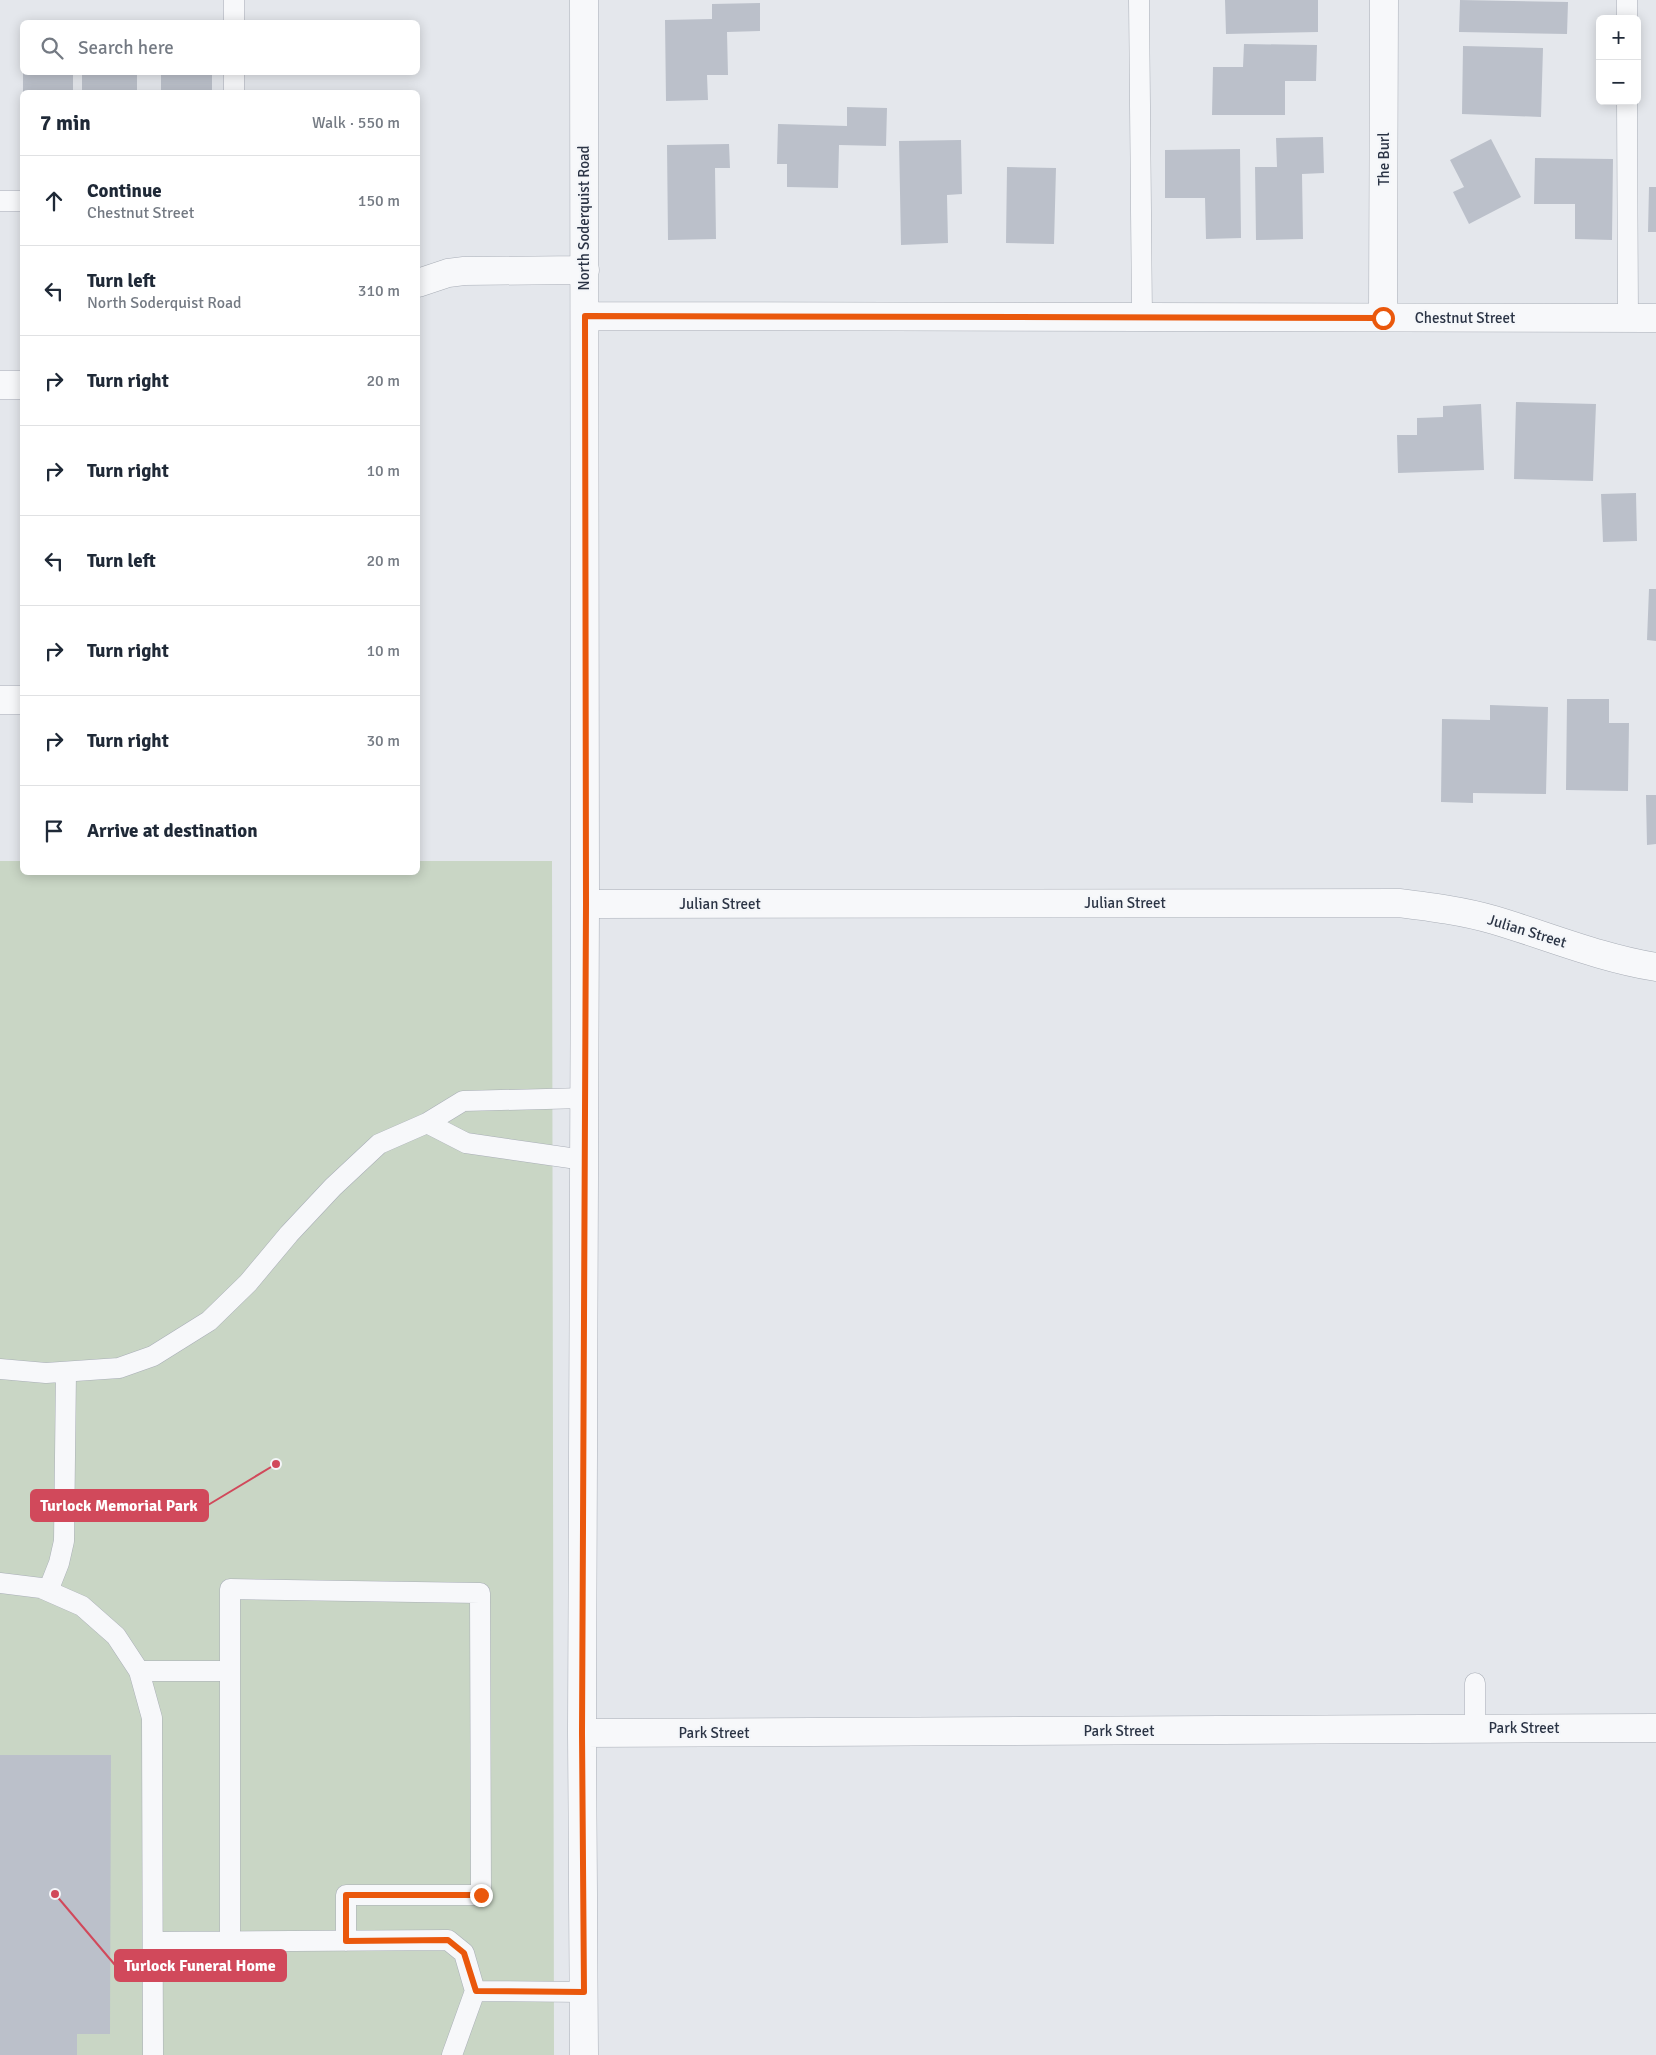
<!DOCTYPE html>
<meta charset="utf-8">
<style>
body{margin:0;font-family:Signika,sans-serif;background:#f6f6f7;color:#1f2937}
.controls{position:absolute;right:15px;top:15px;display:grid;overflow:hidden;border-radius:8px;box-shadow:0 2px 12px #0003}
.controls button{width:45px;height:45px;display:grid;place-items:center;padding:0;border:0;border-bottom:1px solid #e0e1e3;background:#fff;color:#1f2937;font:25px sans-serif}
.stop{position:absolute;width:15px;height:15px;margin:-11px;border:4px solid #ea580c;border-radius:50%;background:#fff}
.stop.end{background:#ea580c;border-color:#fff;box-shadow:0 1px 5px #0008}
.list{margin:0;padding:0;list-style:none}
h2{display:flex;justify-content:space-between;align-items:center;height:65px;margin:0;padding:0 20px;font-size:21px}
h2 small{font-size:16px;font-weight:400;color:#747a83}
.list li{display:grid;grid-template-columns:32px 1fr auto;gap:15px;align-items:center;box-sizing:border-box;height:90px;padding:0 20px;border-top:1px solid #e0e1e3}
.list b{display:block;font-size:19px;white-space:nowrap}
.list p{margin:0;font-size:16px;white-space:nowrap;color:#747a83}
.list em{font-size:16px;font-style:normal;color:#747a83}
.icon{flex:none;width:28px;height:28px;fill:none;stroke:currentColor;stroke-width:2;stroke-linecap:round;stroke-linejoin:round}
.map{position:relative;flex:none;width:1656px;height:2055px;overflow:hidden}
.search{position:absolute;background:#fff;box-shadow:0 2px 12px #0003;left:20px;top:20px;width:400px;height:55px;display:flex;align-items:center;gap:12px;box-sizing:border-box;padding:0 18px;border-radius:8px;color:#747a83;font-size:19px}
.panel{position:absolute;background:#fff;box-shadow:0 2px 12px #0003;left:20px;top:90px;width:400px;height:785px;border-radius:8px}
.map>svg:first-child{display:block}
.green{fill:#c9d6c5}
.building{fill:#bbc0ca}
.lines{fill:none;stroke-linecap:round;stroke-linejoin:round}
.service-casing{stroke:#a9aeb7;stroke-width:21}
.minor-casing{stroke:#a9aeb7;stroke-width:29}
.service{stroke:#f7f8fa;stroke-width:20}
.minor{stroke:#f7f8fa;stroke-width:28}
.route{stroke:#ea580c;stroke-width:6}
.labels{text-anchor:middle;stroke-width:4;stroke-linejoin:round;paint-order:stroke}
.street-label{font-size:15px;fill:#2b3445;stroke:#f4f6f9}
.leader{fill:none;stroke:#d1495b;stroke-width:2}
.callout-dot{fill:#d1495b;stroke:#f4f6f9;stroke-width:2}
.callout{fill:#d1495b;stroke:#d1495b;stroke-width:2}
.callout-label{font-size:16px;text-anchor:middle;font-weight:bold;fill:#fff}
</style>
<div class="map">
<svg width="1656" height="2055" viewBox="0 0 1656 2055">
<rect width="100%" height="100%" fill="#e4e7ec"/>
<path class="green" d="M0,861H22V872H418V861H552L554,2055H0Z"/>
<path class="building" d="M1225,0H1318V32L1226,34Z
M1460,0L1568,2L1567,34L1459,32Z
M760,3V31L727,32L728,75H707L708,100L666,101L665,20L712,19V4Z
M1244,44L1317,45L1316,81H1285V115H1212L1213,67H1243Z
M1463,46L1543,48L1541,117L1462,114Z
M23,72H73V92H23Z
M82,72H137V92H82Z
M161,72H212V92H161Z
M847,107L887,108L886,146L839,145L838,188L787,187V164H777L778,124L847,126Z
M1323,137L1324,173L1302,174L1303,239L1256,240L1255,167H1277L1276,138Z
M1491,139L1521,197L1469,224L1453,192L1464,187L1450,160Z
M961,140L962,194L947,195L948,243L901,245L899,141Z
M729,144L730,168H715L716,239L668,240L667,145Z
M1240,149L1241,238L1206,239L1205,198H1165V150Z
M1535,158L1613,159L1612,240L1575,239V204H1534Z
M1007,167L1056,168L1054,244L1006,243Z
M1649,187H1656V232H1648Z
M1516,402L1596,404L1593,481L1514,479Z
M1481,404L1484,470L1398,473L1397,435H1417V418L1443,417V406Z
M1636,493L1637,541L1603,542L1601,494Z
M1649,589H1656V641L1647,640Z
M1567,699H1609V723H1629L1628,791L1566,790Z
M1490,705L1548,707L1546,794L1473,793V803L1441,802L1442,719L1490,720Z
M1646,795H1656V844L1647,845Z
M0,1755H111L110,2034H77V2055H0Z"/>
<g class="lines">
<defs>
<path id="service" d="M234,0V22
M1139,0L1142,317
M1627,0V19
M234,72V92
M1627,101L1628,318
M0,201H22
M427,1123L466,1143L584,1160
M0,1369L46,1373L119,1368L153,1356L209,1321L248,1283L289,1234L333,1187L379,1144L427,1123L463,1101L584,1098
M0,1583L41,1588L82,1606L116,1636L139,1671L152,1718L153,2055
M48,1591L59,1563L64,1541L66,1372
M139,1671H230V1942
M230,1671V1589L480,1593L481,1895H346V1941
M1475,1729V1683
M153,1942L448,1940L464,1953L475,1991L452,2055
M475,1991L584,1992"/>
<path id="minor" d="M584,0L585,904L582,1733L584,2055
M418,283L448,273L464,271L585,270
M585,316L1656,318
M1383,317L1384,0
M0,385H22
M0,700H22
M585,904L1399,903C1431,907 1463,911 1494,920C1548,936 1600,958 1656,967
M582,1733L1656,1728"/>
</defs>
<use href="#service" class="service-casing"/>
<use href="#minor" class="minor-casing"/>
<use href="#service" class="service"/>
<use href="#minor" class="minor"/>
</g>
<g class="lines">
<path class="route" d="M481,1895H346V1941L448,1940L464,1953L476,1991L584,1992L582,1733L586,904L585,316L1383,318"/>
</g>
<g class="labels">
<g class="street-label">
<text transform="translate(1384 159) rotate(-90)" y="5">The Burl</text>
<text transform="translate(584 218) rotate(-90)" y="5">North Soderquist Road</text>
<text x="1465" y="323">Chestnut Street</text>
<text x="1125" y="908">Julian Street</text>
<text x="720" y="909">Julian Street</text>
<text transform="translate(1527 931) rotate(17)" y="5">Julian Street</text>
<text x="1524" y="1733">Park Street</text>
<text x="1119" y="1736">Park Street</text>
<text x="714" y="1738">Park Street</text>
</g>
</g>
<path class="leader" d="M276 1464L208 1505M55 1894L115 1965"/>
<g class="callout-dot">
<circle cx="276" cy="1464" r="5"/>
<circle cx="55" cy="1894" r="5"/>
</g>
<g class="callout">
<rect x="31" y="1490" width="177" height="31" rx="5"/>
<rect x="115" y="1950" width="171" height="31" rx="5"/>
</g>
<g class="callout-label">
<text x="119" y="1511">Turlock Memorial Park</text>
<text x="200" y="1971">Turlock Funeral Home</text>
</g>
</svg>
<div class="controls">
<button>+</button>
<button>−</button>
</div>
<div class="stop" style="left:1383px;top:318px"></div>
<div class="stop end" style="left:481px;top:1895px"></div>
<div class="search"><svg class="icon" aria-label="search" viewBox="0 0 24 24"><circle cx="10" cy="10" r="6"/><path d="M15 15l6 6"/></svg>Search here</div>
<section class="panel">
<h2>7 min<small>Walk · 550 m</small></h2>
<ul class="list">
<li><svg class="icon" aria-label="ahead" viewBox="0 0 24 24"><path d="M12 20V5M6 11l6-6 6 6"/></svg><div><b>Continue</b><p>Chestnut Street</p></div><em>150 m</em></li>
<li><svg class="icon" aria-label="left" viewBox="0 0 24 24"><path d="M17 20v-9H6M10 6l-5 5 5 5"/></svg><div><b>Turn left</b><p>North Soderquist Road</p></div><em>310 m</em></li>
<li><svg class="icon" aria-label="right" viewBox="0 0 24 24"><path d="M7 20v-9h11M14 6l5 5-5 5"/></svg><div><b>Turn right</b></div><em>20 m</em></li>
<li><svg class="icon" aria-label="right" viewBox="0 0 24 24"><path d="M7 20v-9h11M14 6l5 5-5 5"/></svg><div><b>Turn right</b></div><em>10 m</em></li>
<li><svg class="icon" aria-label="left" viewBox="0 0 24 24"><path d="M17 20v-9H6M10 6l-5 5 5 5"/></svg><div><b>Turn left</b></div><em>20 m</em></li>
<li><svg class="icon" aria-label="right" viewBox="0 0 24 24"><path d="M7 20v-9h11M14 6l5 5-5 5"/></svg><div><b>Turn right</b></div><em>10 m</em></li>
<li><svg class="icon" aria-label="right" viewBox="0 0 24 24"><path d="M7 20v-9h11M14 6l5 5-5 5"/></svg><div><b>Turn right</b></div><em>30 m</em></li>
<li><svg class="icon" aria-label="arrive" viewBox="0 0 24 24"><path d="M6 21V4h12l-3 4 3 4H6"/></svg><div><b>Arrive at destination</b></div></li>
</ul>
</section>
</div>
